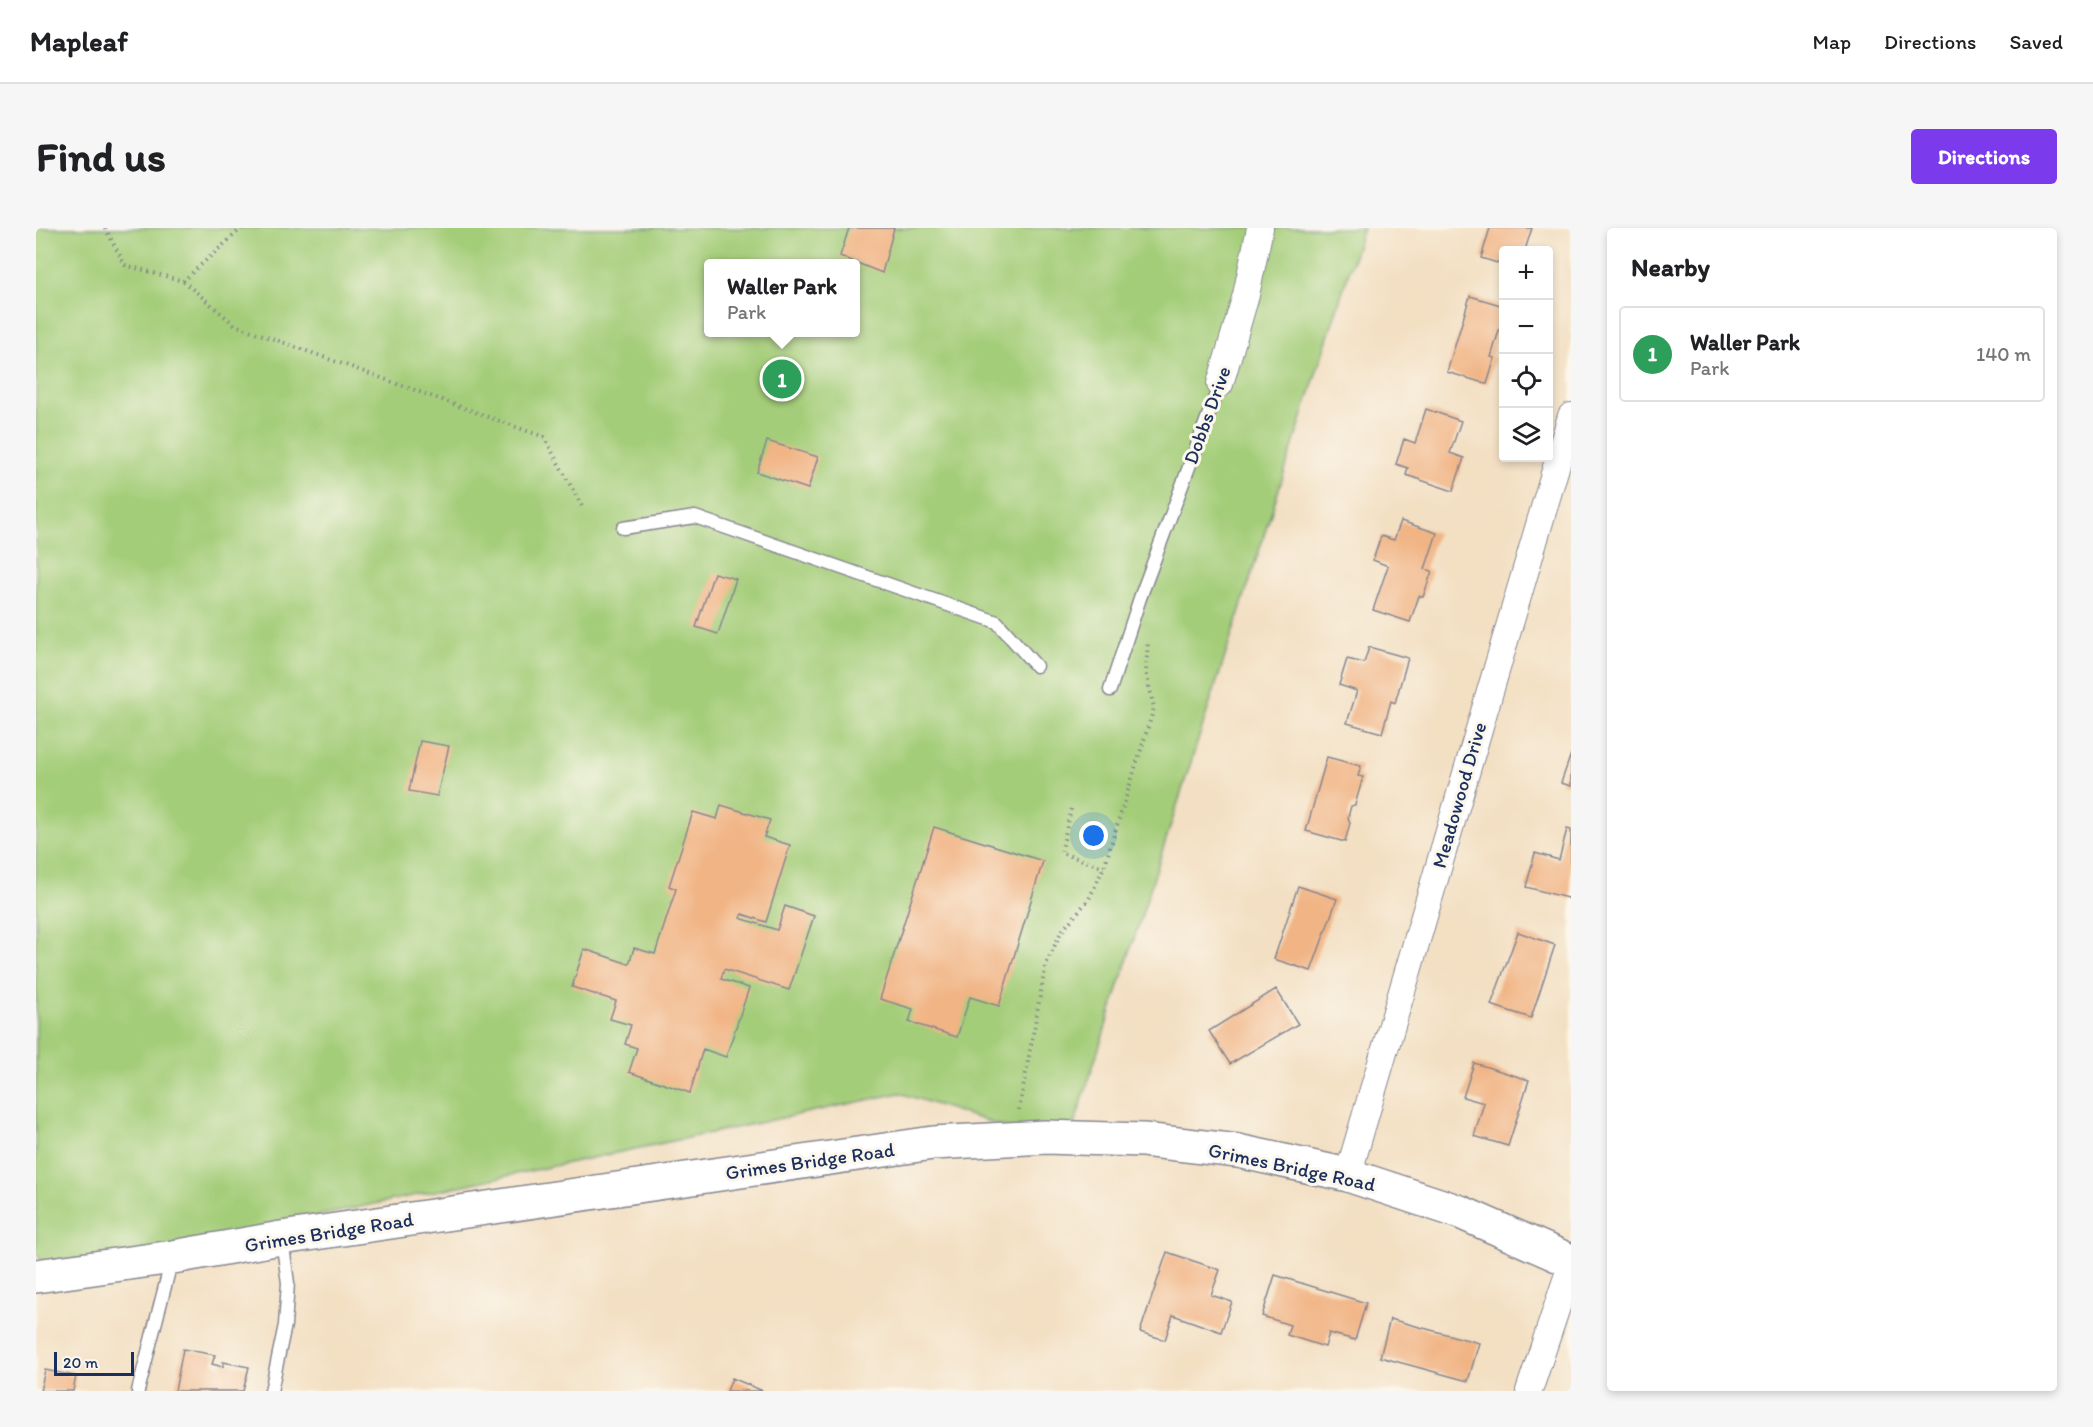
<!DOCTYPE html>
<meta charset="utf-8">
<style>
body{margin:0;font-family:Itim,sans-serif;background:#f6f6f6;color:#202124}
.controls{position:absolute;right:18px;top:18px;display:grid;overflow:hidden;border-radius:6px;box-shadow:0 3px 9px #0003}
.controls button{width:54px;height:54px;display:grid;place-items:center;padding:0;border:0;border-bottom:2px solid #e0e0e0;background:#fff;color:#202124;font:30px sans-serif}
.scale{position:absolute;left:18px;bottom:15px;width:80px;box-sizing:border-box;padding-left:6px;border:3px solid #1b2f5e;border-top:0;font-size:16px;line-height:21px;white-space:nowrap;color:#1b2f5e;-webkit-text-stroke:4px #fbf7ec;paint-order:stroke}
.you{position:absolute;left:1058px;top:608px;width:21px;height:21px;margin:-15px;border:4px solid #fff;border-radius:50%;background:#1a73e8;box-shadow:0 0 0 9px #1a73e833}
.badge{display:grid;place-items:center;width:39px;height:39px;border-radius:50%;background:#7c3aed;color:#fff;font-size:20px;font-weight:700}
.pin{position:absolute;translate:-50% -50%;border:3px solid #fff;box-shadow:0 2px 6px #0006}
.popup{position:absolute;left:668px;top:31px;width:156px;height:78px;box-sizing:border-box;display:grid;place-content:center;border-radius:6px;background:#fff;filter:drop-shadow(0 2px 4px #0005);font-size:20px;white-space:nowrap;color:#757577}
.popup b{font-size:22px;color:#202124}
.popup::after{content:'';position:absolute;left:50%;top:100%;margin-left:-12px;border:12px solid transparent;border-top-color:#fff}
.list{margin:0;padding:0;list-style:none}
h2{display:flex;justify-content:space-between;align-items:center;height:78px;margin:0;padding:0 24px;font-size:26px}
h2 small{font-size:20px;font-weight:400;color:#757577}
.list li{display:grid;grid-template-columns:39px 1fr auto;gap:18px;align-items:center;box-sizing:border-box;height:96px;margin:0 12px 12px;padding:0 12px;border:2px solid #e0e0e0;border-radius:6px}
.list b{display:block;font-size:22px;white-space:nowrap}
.list p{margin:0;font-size:20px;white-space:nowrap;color:#757577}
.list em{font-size:20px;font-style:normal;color:#757577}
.icon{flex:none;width:33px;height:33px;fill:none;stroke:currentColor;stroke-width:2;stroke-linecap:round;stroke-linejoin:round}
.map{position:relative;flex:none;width:1535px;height:1163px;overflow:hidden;border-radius:6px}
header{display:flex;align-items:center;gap:36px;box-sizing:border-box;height:84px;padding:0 30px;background:#fff;border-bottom:2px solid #e0e0e0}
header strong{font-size:28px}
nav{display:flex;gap:33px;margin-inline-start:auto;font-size:21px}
.intro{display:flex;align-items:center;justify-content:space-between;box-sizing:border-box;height:144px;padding:0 36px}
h1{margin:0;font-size:42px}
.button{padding:15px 27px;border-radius:6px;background:#7c3aed;color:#fff;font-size:21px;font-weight:700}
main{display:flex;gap:36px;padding:0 36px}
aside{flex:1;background:#fff;border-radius:6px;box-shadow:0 3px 9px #0003}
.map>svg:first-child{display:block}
.green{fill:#a4cd79;stroke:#607e6c;stroke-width:1.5;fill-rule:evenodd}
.building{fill:#f1b484}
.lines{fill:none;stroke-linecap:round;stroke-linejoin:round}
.lane-casing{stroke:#878790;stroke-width:15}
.street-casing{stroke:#878790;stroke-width:28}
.secondary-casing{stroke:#878790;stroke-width:36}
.path{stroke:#878790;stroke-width:4;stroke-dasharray:1.5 4.5;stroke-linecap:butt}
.lane{stroke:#fff;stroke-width:12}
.street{stroke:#fff;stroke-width:26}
.secondary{stroke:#fff;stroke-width:33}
.labels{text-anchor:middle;stroke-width:6;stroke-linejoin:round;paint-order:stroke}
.street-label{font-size:20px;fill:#1b2f5e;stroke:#fbf7ec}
</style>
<header>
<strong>Mapleaf</strong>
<nav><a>Map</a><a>Directions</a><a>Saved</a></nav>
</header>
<div class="intro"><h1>Find us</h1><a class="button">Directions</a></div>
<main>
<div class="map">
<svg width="1535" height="1163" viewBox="0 0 1535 1163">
<rect width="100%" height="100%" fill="#fbf7ec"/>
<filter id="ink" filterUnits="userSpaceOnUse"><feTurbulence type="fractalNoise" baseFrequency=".0167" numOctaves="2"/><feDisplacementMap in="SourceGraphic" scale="12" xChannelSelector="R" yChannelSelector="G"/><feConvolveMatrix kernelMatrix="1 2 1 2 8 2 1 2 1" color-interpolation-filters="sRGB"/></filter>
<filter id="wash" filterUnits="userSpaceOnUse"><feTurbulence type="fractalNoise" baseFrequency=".008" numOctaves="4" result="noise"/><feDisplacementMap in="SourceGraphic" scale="24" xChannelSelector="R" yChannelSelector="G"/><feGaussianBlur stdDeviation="1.35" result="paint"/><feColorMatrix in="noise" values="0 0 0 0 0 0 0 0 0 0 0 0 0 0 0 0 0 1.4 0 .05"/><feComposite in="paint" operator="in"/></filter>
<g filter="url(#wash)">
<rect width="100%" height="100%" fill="#f3dfc2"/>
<path class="green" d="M0,0H1327L1031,919L864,865L139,1018L20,1050L0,1025ZM672,36H819V104H672Z"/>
<g id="blocks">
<path class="building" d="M813,0H858L846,45L804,28Z
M1454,0H1496L1489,22H1468V37L1445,30Z
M1434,68L1468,78V86L1455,129L1459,130L1451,156L1411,144Z
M1390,181L1425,193L1414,225L1428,230L1417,263L1370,247L1372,240L1360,236L1368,211L1379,215Z
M731,213L782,229L772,261L721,244Z
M1365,293L1401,305L1389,341L1396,343L1387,369L1383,368L1374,394L1337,382L1352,338L1337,332L1345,308L1358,312Z
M678,345L700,351L682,406L660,399Z
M1333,419L1372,430L1359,475L1355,473L1346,505L1311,495L1321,463L1303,457L1311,431L1328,435Z
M384,513L413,518L401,568L373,563Z
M1535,526V558L1525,555Z
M1291,529L1325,538L1322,548L1327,549L1319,577L1315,578L1312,589L1314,595L1309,614L1270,603Z
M685,577L734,592L728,609L754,617L730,694L706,686L704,690L741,702L749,678L778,688L753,762L688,741L685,751L713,760L690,829L667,821L654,865L593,844L601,820L589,816L595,797L574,791L580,773L536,759L548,721L593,736L598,720L619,726L640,661L633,658L657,584L681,591Z
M898,599L1007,633L963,778L934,769L921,809L873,794L877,781L844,771Z
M1531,601L1535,602V671L1490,659L1499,625L1523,632Z
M1262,658L1301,671L1275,743L1238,731Z
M1482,704L1519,717L1495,790L1455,777Z
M1240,761L1262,796L1194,836L1173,803Z
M1438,835L1493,852L1472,918L1438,908L1448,875L1427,869Z
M1131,1024L1184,1042L1175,1067L1196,1074L1185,1104L1137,1087L1129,1112L1104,1104Z
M1239,1047L1330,1075L1319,1112L1293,1105L1289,1119L1251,1107L1254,1097L1226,1088Z
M1354,1091L1443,1115L1432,1153L1344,1129Z
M147,1121L179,1127L176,1136L187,1139V1134L213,1139L207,1163H139Z
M9,1142L40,1148L37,1163H4Z
M696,1150L727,1163H691Z"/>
</g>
</g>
<g filter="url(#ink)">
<use href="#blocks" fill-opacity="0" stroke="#878790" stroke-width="1.5"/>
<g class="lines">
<defs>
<path id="lane" d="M587,300L659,289L961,394L1000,438
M1074,462L1104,370L1184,156
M102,1163L136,1031
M235,1163L249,1097L252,1055L246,1011"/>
<path id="street" d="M1184,156L1210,67L1224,0
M1312,947L1535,188
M1493,1163L1535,1037"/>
<path id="secondary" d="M0,1048L137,1029L245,1010L897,915L1009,909L1107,912L1202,923L1312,947L1424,984L1535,1033"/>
</defs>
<use href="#lane" class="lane-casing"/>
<use href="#street" class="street-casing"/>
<use href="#secondary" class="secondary-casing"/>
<path class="path" d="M69,0L89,37L147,53L206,0
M147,53L199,97L508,209L548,282
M1035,581L1025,625L1068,639
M983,882L1010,736L1025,704L1053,671L1068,639L1118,480L1110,444L1112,414"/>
<use href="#lane" class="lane"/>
<use href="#street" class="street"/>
<use href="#secondary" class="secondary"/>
</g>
</g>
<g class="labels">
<g class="street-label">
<text transform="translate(1171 187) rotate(-70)" y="7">Dobbs Drive</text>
<text transform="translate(1423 567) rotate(-74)" y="7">Meadowood Drive</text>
<text transform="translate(774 933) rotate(-8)" y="7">Grimes Bridge Road</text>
<text transform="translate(1256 939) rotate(12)" y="7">Grimes Bridge Road</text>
<text transform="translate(293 1004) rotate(-9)" y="7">Grimes Bridge Road</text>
</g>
</g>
</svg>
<div class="controls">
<button>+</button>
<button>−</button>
<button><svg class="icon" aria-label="locate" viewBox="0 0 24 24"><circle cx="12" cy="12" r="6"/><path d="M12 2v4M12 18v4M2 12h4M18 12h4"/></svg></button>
<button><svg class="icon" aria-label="layers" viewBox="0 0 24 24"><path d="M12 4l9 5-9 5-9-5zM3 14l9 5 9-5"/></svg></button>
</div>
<div class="scale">20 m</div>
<div class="you"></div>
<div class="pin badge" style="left:746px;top:151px;background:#2e9e5b">1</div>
<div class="popup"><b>Waller Park</b>Park</div>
</div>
<aside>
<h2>Nearby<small></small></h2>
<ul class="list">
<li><span class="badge" style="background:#2e9e5b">1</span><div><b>Waller Park</b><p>Park</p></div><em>140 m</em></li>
</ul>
</aside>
</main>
